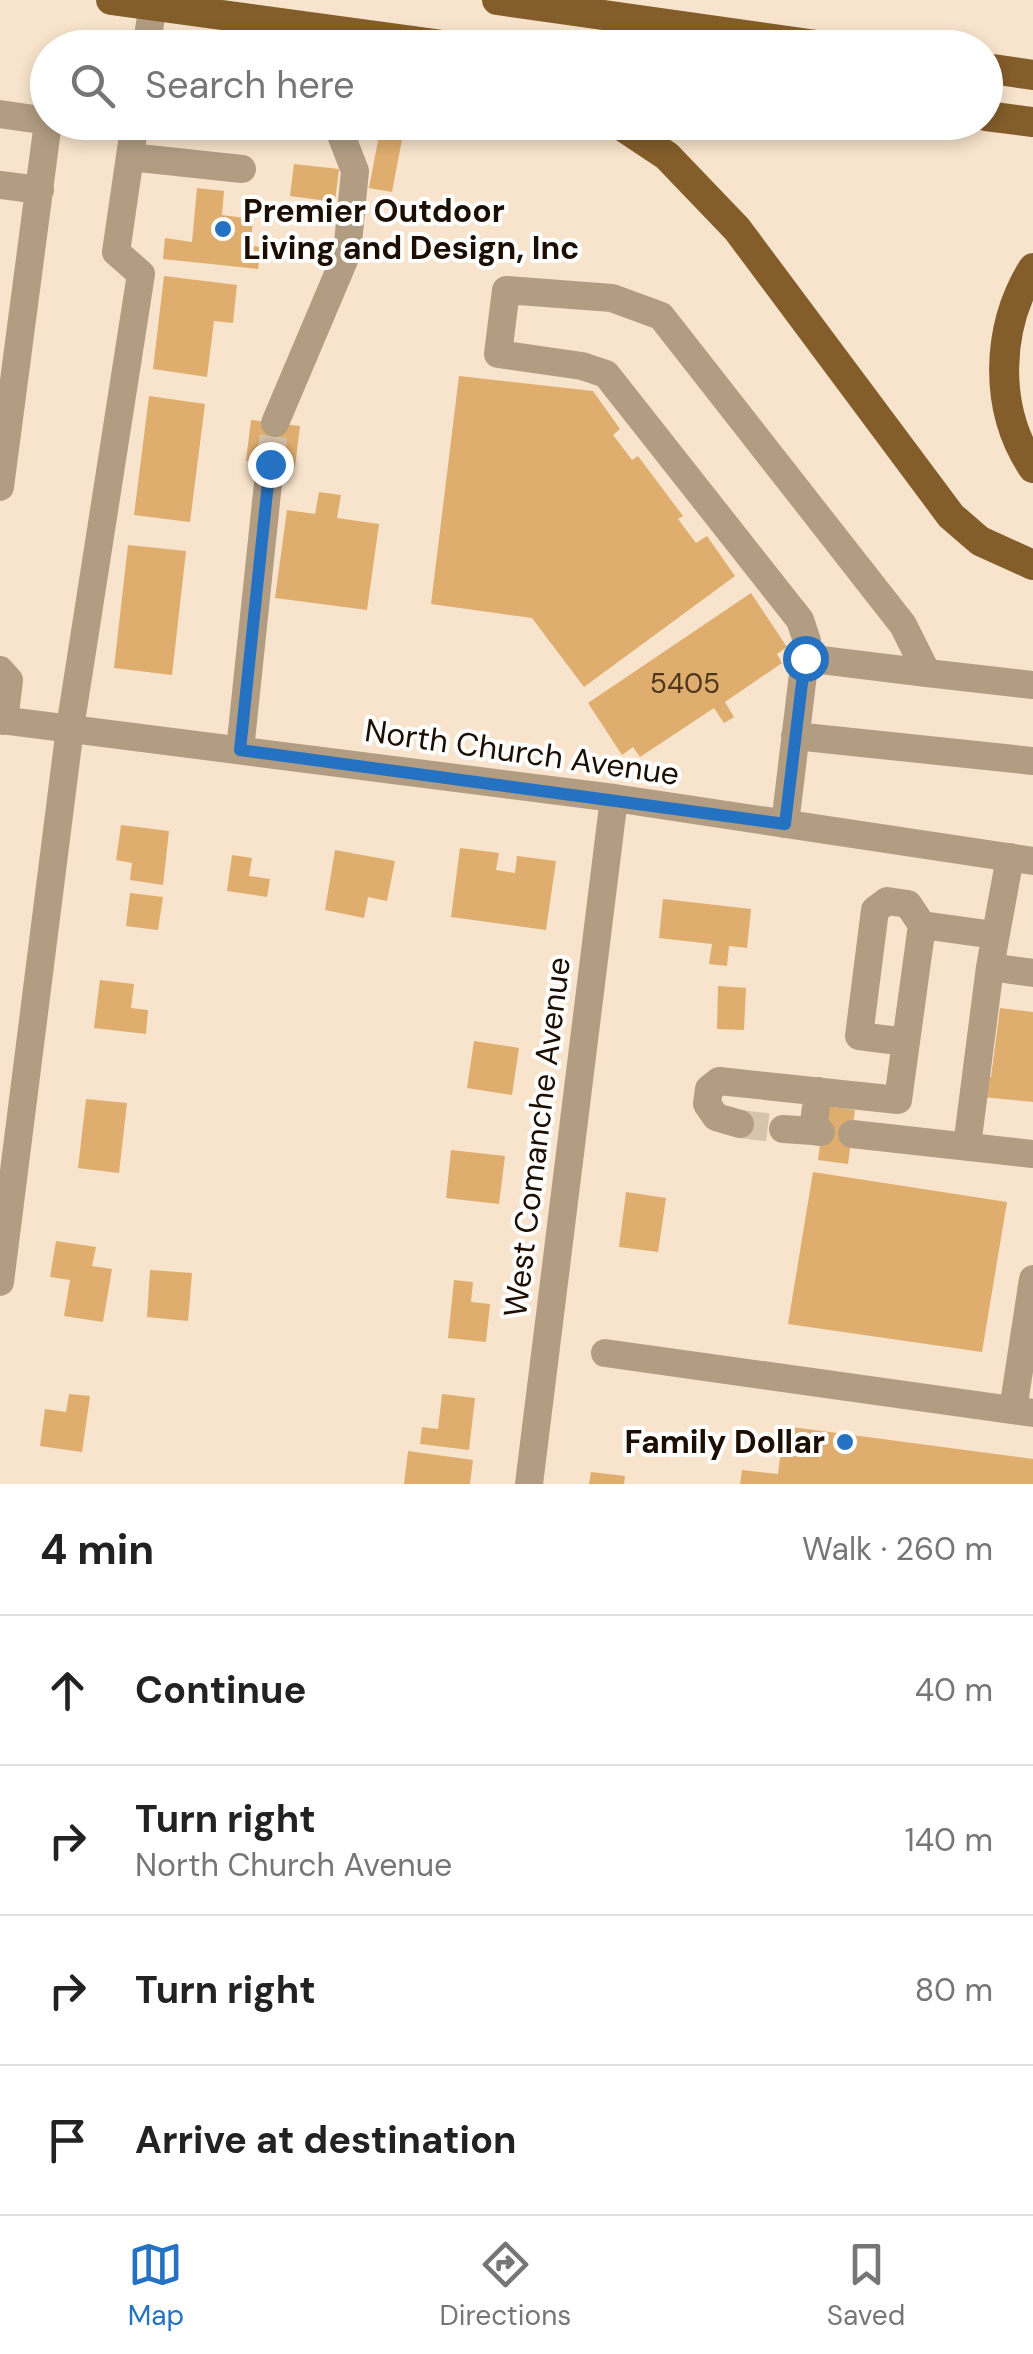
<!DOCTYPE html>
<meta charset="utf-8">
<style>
body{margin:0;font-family:"DM Sans",sans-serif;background:#f2f2f2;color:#222}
.stop{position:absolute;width:30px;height:30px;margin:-22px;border:8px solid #2472c1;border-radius:50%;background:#fff}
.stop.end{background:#2472c1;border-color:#fff;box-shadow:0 2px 10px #0008}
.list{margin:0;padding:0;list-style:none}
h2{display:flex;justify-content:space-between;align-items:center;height:130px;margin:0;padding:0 40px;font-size:42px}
h2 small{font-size:32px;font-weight:400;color:#767676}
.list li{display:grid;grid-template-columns:65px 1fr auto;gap:30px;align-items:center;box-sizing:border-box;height:150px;padding:0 40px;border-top:2px solid #e0e0e0}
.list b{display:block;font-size:38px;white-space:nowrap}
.list p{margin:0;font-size:32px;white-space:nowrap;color:#767676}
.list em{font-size:32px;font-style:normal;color:#767676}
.icon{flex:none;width:55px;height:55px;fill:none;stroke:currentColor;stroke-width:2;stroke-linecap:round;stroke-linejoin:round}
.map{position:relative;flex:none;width:1033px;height:1484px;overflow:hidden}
.search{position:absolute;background:#fff;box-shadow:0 5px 15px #0003;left:30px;right:30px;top:30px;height:110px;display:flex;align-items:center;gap:25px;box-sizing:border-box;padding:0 35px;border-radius:55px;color:#767676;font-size:38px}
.sheet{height:730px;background:#fff}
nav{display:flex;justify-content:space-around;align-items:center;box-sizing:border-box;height:140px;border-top:2px solid #e0e0e0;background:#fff;font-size:28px;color:#767676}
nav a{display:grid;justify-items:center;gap:5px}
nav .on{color:#2472c1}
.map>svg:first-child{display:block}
.building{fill:#dfae6f}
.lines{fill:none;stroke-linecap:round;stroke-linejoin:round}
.minor-tunnel{stroke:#d7c4ad;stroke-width:28;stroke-dasharray:28 14;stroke-linecap:butt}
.minor{stroke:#b29d83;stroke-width:28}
.major{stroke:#845e2a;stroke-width:30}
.route{stroke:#2472c1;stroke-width:12}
.poi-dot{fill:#2472c1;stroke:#fff;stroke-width:4}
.labels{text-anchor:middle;stroke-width:8;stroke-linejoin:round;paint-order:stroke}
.number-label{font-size:28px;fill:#4d361c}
.poi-label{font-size:32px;font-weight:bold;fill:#1c0e00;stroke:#fff;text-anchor:start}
.street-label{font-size:32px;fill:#1c0e00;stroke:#fff}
</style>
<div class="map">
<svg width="1033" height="1484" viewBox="0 0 1033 1484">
<rect width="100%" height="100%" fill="#f8e4cc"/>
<path class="building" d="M381,125L404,129L392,192L369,188Z
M294,164L339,169L335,202L290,196Z
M197,188L224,191L222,215L253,219L251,246L261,247L258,269L163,259L165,238L192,242Z
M164,276L237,285L233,323L214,321L207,377L153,369Z
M459,376L593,391L620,429L613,435L632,460L638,456L683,516L678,519L696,543L707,536L735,576L584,687L532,618L431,604Z
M149,396L205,404L190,522L134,515Z
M251,420L300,426L295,467L246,461Z
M319,492L341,495L337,518L379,524L367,610L275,598L287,510L315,514Z
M128,545L186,551L172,675L114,668Z
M751,593L787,647L777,654L782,663L725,702L734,717L724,723L714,708L640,757L633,747L622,755L588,703Z
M121,825L169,831L163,885L130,880L132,863L116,860Z
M460,848L499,853L496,870L515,873L517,856L556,861L546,930L451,917Z
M335,850L395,861L387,901L368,897L364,918L325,910Z
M232,855L252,858L249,876L270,879L267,897L227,891Z
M130,893L163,897L158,930L126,926Z
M663,899L751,909L747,948L729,946L727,966L709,964L712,944L659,938Z
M100,980L134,984L131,1008L148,1010L146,1034L94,1028Z
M718,986L746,988L744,1030L717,1029Z
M1000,1008L1033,1012V1102L982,1097L984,1076L991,1077Z
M474,1041L519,1048L512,1095L467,1088Z
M86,1099L127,1103L119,1173L78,1168Z
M825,1106L855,1110L848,1164L818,1160Z
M451,1150L505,1156L499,1204L446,1198Z
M813,1172L1007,1202L982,1352L788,1324Z
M626,1192L666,1198L658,1252L619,1247Z
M56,1241L96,1247L92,1266L112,1269L103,1322L64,1316L70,1280L50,1277Z
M150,1270L192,1273L188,1321L147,1317Z
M454,1280L473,1282L471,1302L490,1304L486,1342L448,1338Z
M69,1394L90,1396L82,1452L40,1446L45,1409L66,1412Z
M442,1394L475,1398L469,1450L420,1444L422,1427L438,1429Z
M784,1426L1033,1459V1484H740L742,1470L778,1474Z
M408,1451L473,1460L470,1484H404Z
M591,1472L625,1476L624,1484H589Z"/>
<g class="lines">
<path class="minor-tunnel" d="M270,464L275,423
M740,1124L783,1129"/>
<path class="minor" d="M146,48L153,5
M0,114L48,121
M130,157L242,169
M0,185L40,190
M275,423L347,253L355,171L336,122
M0,487L48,122
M805,658L927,673
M0,670L9,680L4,721
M0,720L614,798L1033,861
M795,736L1033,761
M240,750L270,464
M785,824L807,641L800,620L606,374L582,366L498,354L506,290L612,298L661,316L903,625L927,673L1033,685
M1010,857L990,967L1033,973
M906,1042L859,1036L875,910L887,901L908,904L922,925
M818,1091L813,1131L821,1132
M740,1124L716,1117L707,1104L709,1089L719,1081L898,1100L922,925L994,935
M783,1129L813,1131
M852,1134L1033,1154
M967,1146L990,967
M0,1282L70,728L141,274L116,252L135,122
M605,1353L1033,1413
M1013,1410L1033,1279
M529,1484L614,798"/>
<path class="major" d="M111,0L465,48
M497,0L838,48
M986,68L1033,75
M986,116L1033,122
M616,122L667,156L737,229L951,516L980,541L1033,565
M1033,268C996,328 993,408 1033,468"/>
</g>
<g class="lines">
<path class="route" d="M270,464L240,750L785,824L805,658"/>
</g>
<g class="poi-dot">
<circle cx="223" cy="229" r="10"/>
<circle cx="845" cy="1442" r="10"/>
</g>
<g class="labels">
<g class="number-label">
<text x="685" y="693">5405</text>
</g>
<g class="poi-label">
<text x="243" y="222">Premier Outdoor<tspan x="243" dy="37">Living and Design, Inc</tspan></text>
<text x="825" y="1453" text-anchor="end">Family Dollar</text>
</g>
<g class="street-label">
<text transform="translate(522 752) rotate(8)" y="11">North Church Avenue</text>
<text transform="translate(537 1137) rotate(-83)" y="11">West Comanche Avenue</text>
</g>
</g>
</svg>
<div class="stop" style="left:805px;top:658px"></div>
<div class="stop end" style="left:270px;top:464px"></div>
<div class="search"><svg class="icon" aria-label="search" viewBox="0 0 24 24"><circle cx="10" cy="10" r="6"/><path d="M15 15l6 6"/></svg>Search here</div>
</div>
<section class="sheet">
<h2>4 min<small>Walk · 260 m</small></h2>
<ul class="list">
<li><svg class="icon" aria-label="ahead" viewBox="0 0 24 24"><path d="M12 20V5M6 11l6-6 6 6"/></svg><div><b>Continue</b></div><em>40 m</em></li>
<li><svg class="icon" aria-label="right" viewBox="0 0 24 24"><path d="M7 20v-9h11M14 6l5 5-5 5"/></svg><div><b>Turn right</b><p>North Church Avenue</p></div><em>140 m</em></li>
<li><svg class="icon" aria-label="right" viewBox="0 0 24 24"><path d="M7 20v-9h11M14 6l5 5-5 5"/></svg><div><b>Turn right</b></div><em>80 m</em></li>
<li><svg class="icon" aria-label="arrive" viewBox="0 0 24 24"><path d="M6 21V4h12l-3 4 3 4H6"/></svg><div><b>Arrive at destination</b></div></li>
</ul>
</section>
<nav>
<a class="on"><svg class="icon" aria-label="map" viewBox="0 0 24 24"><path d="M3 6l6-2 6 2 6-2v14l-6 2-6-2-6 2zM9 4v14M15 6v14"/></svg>Map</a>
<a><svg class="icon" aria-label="directions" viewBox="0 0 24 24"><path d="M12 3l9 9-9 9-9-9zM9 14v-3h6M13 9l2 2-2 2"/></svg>Directions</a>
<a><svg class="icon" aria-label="saved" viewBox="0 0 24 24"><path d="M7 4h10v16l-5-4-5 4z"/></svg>Saved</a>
</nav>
